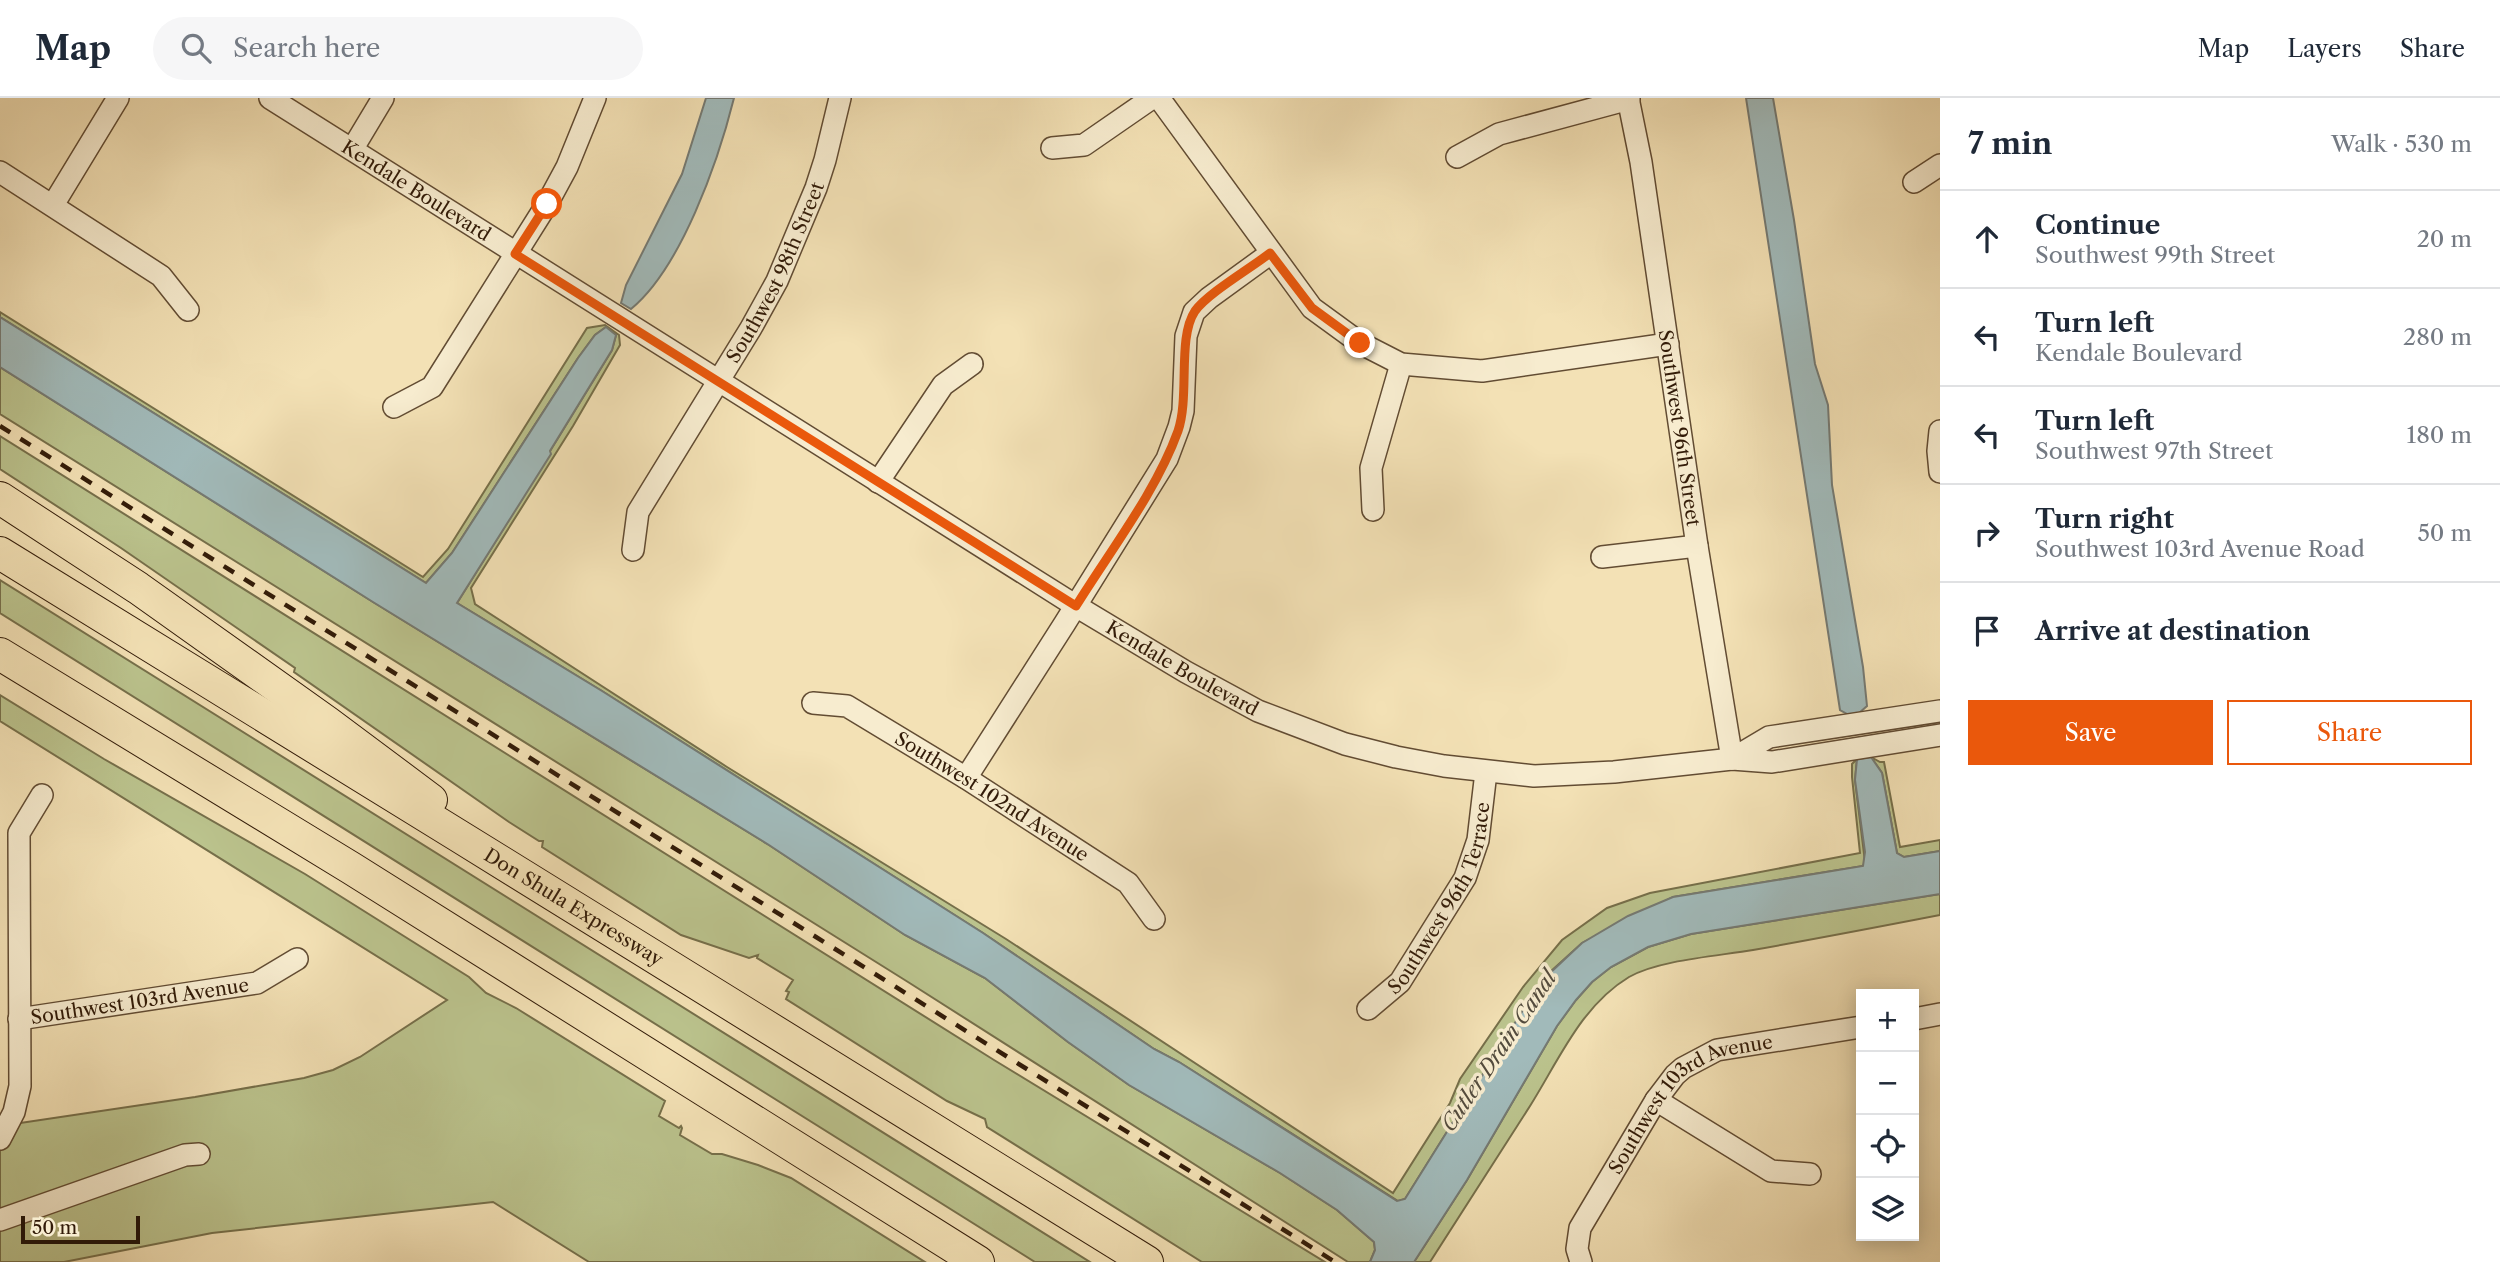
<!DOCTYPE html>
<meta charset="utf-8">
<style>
body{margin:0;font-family:"Libre Caslon Text",serif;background:#f6f6f7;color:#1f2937}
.controls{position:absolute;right:21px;bottom:21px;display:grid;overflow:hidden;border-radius:0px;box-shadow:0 4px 18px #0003}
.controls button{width:63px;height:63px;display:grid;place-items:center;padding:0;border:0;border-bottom:2px solid #e0e1e3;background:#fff;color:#1f2937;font:35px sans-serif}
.scale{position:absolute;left:21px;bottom:18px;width:119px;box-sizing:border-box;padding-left:7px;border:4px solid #321b08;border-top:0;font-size:19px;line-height:24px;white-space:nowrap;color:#321b08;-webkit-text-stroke:5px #f7eccf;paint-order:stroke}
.stop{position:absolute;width:21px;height:21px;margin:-16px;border:5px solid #ea580c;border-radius:50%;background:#fff}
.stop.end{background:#ea580c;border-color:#fff;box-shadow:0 2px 7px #0008}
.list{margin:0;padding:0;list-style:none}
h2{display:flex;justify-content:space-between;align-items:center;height:91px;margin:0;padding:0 28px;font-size:30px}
h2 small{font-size:23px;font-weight:400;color:#747a83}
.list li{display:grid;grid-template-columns:46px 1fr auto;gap:21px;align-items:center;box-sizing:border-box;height:98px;padding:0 28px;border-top:2px solid #e0e1e3}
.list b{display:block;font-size:26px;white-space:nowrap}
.list p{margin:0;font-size:23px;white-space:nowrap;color:#747a83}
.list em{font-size:23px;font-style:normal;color:#747a83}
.actions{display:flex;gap:14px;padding:21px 28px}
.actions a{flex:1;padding:16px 0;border:2px solid #ea580c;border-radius:0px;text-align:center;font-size:24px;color:#ea580c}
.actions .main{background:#ea580c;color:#fff}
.icon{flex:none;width:38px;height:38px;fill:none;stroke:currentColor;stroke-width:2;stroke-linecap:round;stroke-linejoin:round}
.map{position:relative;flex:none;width:1940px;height:1164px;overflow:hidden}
header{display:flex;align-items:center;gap:42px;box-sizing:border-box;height:98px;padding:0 35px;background:#fff;border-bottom:2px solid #e0e1e3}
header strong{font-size:33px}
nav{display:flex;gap:38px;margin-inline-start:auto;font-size:24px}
.search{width:490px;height:63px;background:#f6f6f7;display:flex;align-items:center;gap:18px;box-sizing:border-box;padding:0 24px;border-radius:38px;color:#747a83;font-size:26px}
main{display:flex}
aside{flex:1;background:#fff}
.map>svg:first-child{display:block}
.green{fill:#bbc38d;stroke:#766f4a;stroke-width:2}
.water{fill:#a1baba;stroke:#757a73;stroke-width:2}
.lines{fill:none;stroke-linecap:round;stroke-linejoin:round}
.minor-casing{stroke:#624c33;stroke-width:24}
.highway-casing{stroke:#321b08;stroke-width:34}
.minor{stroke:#f7eccf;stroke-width:21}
.highway{stroke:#f3e1b5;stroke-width:32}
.rail{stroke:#321b08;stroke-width:4.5;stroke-dasharray:12 12;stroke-linecap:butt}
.route{stroke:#ea580c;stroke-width:9}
.labels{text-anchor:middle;stroke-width:7;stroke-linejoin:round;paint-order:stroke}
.street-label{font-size:19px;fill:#321b08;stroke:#f7eccf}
.water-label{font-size:21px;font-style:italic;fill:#534b3d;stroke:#f7eccf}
</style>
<header>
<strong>Map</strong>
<div class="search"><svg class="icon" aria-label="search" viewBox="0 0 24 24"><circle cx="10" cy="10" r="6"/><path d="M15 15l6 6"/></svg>Search here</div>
<nav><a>Map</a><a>Layers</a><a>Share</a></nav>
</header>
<main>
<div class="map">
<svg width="1940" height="1164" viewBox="0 0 1940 1164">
<rect width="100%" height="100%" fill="#f3e1b5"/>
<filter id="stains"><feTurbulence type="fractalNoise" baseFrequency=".00286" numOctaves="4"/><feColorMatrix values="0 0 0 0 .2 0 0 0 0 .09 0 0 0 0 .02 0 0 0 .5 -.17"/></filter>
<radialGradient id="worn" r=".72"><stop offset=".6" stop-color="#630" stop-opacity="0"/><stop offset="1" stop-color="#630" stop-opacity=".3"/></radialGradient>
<path class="green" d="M0,214L423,479L448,451L587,230L605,227L619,237L620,247L573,328L471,490L475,506L727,669L1006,841L1393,1095L1450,1005L1460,981L1523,889L1562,842L1607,810L1650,795L1860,755L1852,679V666L1857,661L1855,682L1865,764L1863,768L1673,799L1582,845L1549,875L1530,901L1405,1101L1398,1103L1179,964L1154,951L983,835L602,593L457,505L550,356V353L612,252L616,237L606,229L595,237L578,260L452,455L426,485L0,219Z
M0,269L373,504L769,747L905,837L985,880L1068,944L1129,987L1280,1075L1337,1112L1374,1144L1375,1152L1370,1164H1348L908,884L0,316Z
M0,338L994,962L1325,1164H1202L987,1029L985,1021L947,1003L786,901L789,894L786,893L793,882L757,860L758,857L749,860L681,837L542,749L543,743H539L509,724L294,574L295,570L121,450L0,371Z
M0,482L1090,1164H1035L0,515Z
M0,597L104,661L305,776L469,879L486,895L516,910L665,1003L659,1018L679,1030L681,1028L682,1030L680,1037L712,1056H722L758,1067L791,1080L925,1164H589L493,1104L212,1135L64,1164H0V1028L195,999L304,980L333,972L360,959L447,902L0,623Z
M1871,659L1880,664H1884L1900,749L1940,742V753L1904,759L1897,755L1882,675Z
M1940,796V817C1878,829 1815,841 1753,852C1718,858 1659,862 1629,879C1581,908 1559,962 1530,1008C1497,1060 1463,1112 1430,1164H1414L1467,1082L1557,928L1576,902L1592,884L1611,869L1648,849L1691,836Z"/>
<path class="water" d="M706,0H734C718,64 681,170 631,211L621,205L626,187L682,76Z
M1746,0H1773L1794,122L1815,266L1828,307L1832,387L1863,569L1867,608L1859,615L1849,617L1840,612Z
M0,219L426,485L452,455L578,260L595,237L606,229L616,237L612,252L550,353L551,356L457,505L602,593L983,835L1154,951L1179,964L1397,1103L1405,1101L1530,901L1549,876L1582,845L1628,818L1673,799L1863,768L1865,754L1855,682L1857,661L1871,659L1882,675L1897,755L1904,759L1940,753V796L1691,836L1648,849L1611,869L1592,884L1576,902L1557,928L1467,1082L1414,1164H1370L1375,1152L1374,1144L1337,1112L1280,1075L1129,987L1068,944L985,880L905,837L769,747L373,504L0,269Z"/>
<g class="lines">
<defs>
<g id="minor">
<path id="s1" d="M270,0L1076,508L1186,574L1258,613L1345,646L1396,659L1444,668L1534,678L1614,674L1732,661L1772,664L1940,637"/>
<path d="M1159,0L1312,210L1360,245L1401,266L1482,273L1668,246"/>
<path id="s2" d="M1628,0L1641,64L1697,448L1732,661"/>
<path d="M353,50L383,0"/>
<path d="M1052,50L1084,47L1152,0"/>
<path d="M1457,59L1499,36L1629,1"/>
<path d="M0,74L161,178L188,212"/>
<path d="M1914,84L1940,67"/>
<path d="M53,107L118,0"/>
<path d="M394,309L432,289L547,106L567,69L595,0"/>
<path d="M1940,333L1938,353L1940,374"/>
<path d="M878,384L943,287L972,266"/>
<path d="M1373,412L1371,370L1401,266"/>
<path id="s3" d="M633,452L638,414L751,230L777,183L816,90L825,62L840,0"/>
<path d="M1602,459L1697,448"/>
<path id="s4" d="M813,605L847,608L966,680L1128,785L1154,821"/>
<path d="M1732,661L1769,639L1940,613"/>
<path d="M966,680L1065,525L1167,361L1179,329L1183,313L1186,238L1194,214L1209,200L1271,155"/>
<path id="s5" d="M1368,911L1400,884L1465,780L1478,742L1486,674"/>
<path id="s6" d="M19,921L257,885L297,861"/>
<path d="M1914,921L1940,916"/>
<path d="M1656,1002L1771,1073L1810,1076"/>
<path d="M0,1041L14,1014L20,988L19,735L42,697"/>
<path d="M0,1122L185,1057L199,1056"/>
<path id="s7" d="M1581,1164L1577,1151L1580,1130L1656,1002L1675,977L1683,970L1717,952L1861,929"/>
</g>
<g id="highway">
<path d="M0,400L138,490L328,625L431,702"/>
<path id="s8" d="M0,455C382,692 766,925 1147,1164"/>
<path d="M0,556L351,770L978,1164"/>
</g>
</defs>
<use href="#minor" class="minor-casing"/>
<use href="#highway" class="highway-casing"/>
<use href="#minor" class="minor"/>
<use href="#highway" class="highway"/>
<path class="rail" d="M0,328L1335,1164"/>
</g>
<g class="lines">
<path class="route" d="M547,106L515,156L1076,508C1110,453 1156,394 1178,333C1190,298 1177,240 1195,213C1208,195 1251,170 1270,155L1312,210L1360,245"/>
</g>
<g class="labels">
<g class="street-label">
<text dy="7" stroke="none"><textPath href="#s1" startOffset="173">Kendale Boulevard</textPath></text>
<text dy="7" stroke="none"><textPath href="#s3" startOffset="315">Southwest 98th Street</textPath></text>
<text dy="7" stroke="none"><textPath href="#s2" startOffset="334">Southwest 96th Street</textPath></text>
<text dy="7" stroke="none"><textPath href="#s1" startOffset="1076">Kendale Boulevard</textPath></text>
<text dy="7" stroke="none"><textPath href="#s4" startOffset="205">Southwest 102nd Avenue</textPath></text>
<text dy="7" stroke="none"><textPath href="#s5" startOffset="136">Southwest 96th Terrace</textPath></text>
<text dy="7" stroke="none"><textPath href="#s8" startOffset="674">Don Shula Expressway</textPath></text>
<text dy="7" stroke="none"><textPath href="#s6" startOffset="122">Southwest 103rd Avenue</textPath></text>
<text dy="7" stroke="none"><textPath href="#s7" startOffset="210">Southwest 103rd Avenue</textPath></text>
</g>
<g class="water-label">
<text transform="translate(1499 953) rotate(-56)" y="7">Cutler Drain Canal</text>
</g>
</g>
<rect width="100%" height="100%" filter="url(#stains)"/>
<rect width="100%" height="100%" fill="url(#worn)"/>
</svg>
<div class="controls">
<button>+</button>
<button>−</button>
<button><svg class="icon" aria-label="locate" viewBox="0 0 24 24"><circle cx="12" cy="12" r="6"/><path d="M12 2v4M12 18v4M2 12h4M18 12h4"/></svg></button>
<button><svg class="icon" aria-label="layers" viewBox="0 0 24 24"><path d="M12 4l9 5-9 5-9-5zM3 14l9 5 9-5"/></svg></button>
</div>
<div class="scale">50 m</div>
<div class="stop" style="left:547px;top:106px"></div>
<div class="stop end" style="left:1360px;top:245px"></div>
</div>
<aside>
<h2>7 min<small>Walk · 530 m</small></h2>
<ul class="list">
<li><svg class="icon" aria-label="ahead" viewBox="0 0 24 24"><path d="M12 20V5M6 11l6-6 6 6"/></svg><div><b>Continue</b><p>Southwest 99th Street</p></div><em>20 m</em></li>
<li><svg class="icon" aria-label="left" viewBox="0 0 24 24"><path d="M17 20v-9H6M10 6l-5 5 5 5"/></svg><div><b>Turn left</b><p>Kendale Boulevard</p></div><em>280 m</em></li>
<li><svg class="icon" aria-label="left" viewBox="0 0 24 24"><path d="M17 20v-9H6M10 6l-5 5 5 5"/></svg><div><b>Turn left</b><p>Southwest 97th Street</p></div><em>180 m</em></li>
<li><svg class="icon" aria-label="right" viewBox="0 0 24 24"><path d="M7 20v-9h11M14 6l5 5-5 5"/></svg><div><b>Turn right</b><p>Southwest 103rd Avenue Road</p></div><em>50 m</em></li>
<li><svg class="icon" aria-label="arrive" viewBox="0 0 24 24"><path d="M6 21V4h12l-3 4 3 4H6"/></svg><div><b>Arrive at destination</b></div></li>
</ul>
<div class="actions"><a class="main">Save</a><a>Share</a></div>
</aside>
</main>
